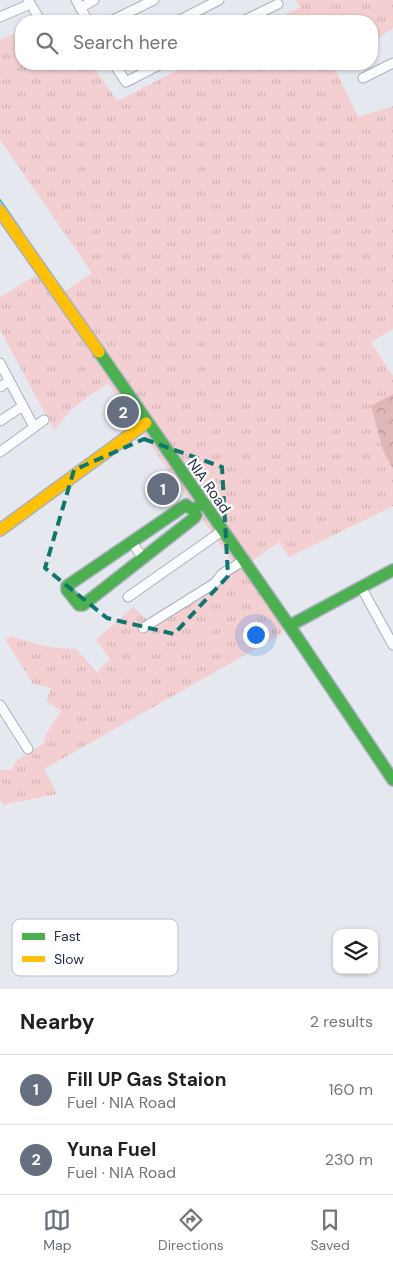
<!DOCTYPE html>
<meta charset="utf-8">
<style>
body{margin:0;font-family:"DM Sans",sans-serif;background:#f2f2f2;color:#202124}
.controls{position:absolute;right:15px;bottom:15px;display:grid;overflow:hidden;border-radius:10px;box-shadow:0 1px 4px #0004}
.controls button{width:45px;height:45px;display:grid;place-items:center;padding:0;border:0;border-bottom:1px solid #e0e0e0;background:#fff;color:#202124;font:25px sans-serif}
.you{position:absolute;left:255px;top:634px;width:18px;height:18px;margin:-12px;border:4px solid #fff;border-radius:50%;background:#1a73e8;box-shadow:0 0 0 8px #1a73e833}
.badge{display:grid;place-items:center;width:32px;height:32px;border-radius:50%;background:#666f80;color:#fff;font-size:16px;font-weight:700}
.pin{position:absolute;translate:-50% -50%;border:2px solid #fff;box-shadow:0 1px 5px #0006}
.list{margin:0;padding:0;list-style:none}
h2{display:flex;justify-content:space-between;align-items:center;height:65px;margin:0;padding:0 20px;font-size:21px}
h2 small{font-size:16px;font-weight:400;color:#757577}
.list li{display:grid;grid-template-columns:32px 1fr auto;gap:15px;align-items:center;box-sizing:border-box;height:70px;padding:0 20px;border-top:1px solid #e0e0e0}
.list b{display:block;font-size:19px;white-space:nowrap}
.list p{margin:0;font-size:16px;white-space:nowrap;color:#757577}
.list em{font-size:16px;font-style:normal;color:#757577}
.icon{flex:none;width:28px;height:28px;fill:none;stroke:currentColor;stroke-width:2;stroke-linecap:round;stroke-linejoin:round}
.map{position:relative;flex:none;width:393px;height:989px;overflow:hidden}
.search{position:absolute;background:#fff;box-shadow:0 1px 4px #0004;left:15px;right:15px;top:15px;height:55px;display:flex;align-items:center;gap:12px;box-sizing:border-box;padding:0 18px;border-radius:20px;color:#757577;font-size:19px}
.sheet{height:205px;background:#fff}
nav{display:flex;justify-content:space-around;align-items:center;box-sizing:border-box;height:70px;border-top:1px solid #e0e0e0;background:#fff;font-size:14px;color:#757577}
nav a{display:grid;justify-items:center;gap:2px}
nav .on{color:#666f80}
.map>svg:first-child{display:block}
.grass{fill:url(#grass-tufts)}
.forest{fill:url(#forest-crowns)}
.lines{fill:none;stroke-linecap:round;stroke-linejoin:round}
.stream{stroke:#6abbc1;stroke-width:2.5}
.street-casing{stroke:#aab1be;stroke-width:11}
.fast-casing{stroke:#aab1be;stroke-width:14}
.slow-casing{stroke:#aab1be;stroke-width:14}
.street{stroke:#fbfcfd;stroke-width:9}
.fast{stroke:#4caf50;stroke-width:11}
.slow{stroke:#ffc107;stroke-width:11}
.marked{fill:none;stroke:#0f766e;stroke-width:4;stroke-dasharray:10 6;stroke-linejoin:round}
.labels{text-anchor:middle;stroke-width:4.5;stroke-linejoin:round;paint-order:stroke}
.street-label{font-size:15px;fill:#212e44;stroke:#fff}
.key{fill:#fff;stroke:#bcc0c7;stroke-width:1}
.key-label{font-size:14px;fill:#212e44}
</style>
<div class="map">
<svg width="393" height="989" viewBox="0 0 393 989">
<defs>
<pattern id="grass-tufts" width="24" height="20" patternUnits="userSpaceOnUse" patternTransform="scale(1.25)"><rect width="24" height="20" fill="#f3cfd1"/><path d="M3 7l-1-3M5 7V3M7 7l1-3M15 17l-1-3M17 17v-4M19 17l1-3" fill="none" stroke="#d0b2b5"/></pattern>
<pattern id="forest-crowns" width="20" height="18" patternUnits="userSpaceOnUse" patternTransform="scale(1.25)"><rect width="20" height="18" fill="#e1b6b8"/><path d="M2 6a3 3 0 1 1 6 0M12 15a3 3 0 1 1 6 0" fill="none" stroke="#b69497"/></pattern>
</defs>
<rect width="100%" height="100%" fill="#e5e9ef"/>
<path class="grass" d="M296,0H393V28L372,42V21H273L300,7Z
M21,31V64H92L117,101L190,64H341L335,69L358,117L393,106V329L371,342L393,376V506L289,557L279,542L242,568L282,625V634L44,769L57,794L3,805L0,800V770H11L17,760L44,743L45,736L61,711L46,701L51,688L33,684L5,639L10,636L48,647L76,649L97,672L110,659L96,640L133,607L151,623L237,569L108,383L74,407L54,430L0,330V297L38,274L55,298L92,273L0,140V40Z"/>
<path class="forest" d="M393,394V469L383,450L371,406Z"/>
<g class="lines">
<path class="stream" d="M0,200L22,232"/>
<defs>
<path id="street" d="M28,0L39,18
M76,0L88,21
M80,8L94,0
M0,17L30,4
M111,21L154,0
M178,21L219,0
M243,21L278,4
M114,64L126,82L161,64
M363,78L393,63
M0,363L34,427
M0,387L9,381
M0,421L23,406
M0,452L44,420
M132,542L142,557
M361,587L393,645
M128,597L222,531
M143,628L215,583L222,574L243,561
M0,705L28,749"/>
<path id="fast" d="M99,352L295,634L393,780
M193,510L186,505L67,586V590L79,605H83L194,518L196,515L193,510L203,503
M289,626L393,570"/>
<path id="slow" d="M0,211L99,352
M0,530L146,423"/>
</defs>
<use href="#street" class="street-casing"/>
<use href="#fast" class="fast-casing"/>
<use href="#slow" class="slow-casing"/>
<use href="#street" class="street"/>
<use href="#fast" class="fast"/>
<use href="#slow" class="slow"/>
</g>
<path class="marked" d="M144,439L222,467L228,576L174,634L107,618L45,568L74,470Z"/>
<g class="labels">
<g class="street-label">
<text transform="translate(209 486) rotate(55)" y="5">NIA Road</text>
</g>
</g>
<rect x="12" y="919" width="166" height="57" rx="8" class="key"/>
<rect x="22" y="933" width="23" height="7" fill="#4caf50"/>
<rect x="22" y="956" width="23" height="6" fill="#ffc107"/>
<g class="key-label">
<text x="54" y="941">Fast</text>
<text x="54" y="964">Slow</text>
</g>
</svg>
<div class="controls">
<button><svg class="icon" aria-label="layers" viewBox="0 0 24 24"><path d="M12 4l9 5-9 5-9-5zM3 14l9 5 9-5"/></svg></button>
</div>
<div class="you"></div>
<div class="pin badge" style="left:163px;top:489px">1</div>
<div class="pin badge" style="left:123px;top:412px">2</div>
<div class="search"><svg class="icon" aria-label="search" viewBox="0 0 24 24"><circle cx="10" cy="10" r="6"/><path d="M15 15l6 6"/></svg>Search here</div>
</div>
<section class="sheet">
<h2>Nearby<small>2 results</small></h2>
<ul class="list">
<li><span class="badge">1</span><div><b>Fill UP Gas Staion</b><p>Fuel · NIA Road</p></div><em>160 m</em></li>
<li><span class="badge">2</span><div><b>Yuna Fuel</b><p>Fuel · NIA Road</p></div><em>230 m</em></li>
</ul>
</section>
<nav>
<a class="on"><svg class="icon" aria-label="map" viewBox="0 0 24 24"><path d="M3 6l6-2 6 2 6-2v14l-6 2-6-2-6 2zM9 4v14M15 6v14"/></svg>Map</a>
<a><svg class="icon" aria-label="directions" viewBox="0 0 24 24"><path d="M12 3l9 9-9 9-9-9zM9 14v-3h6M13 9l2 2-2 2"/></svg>Directions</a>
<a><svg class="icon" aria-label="saved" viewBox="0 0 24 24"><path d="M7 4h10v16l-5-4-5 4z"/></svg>Saved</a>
</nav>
